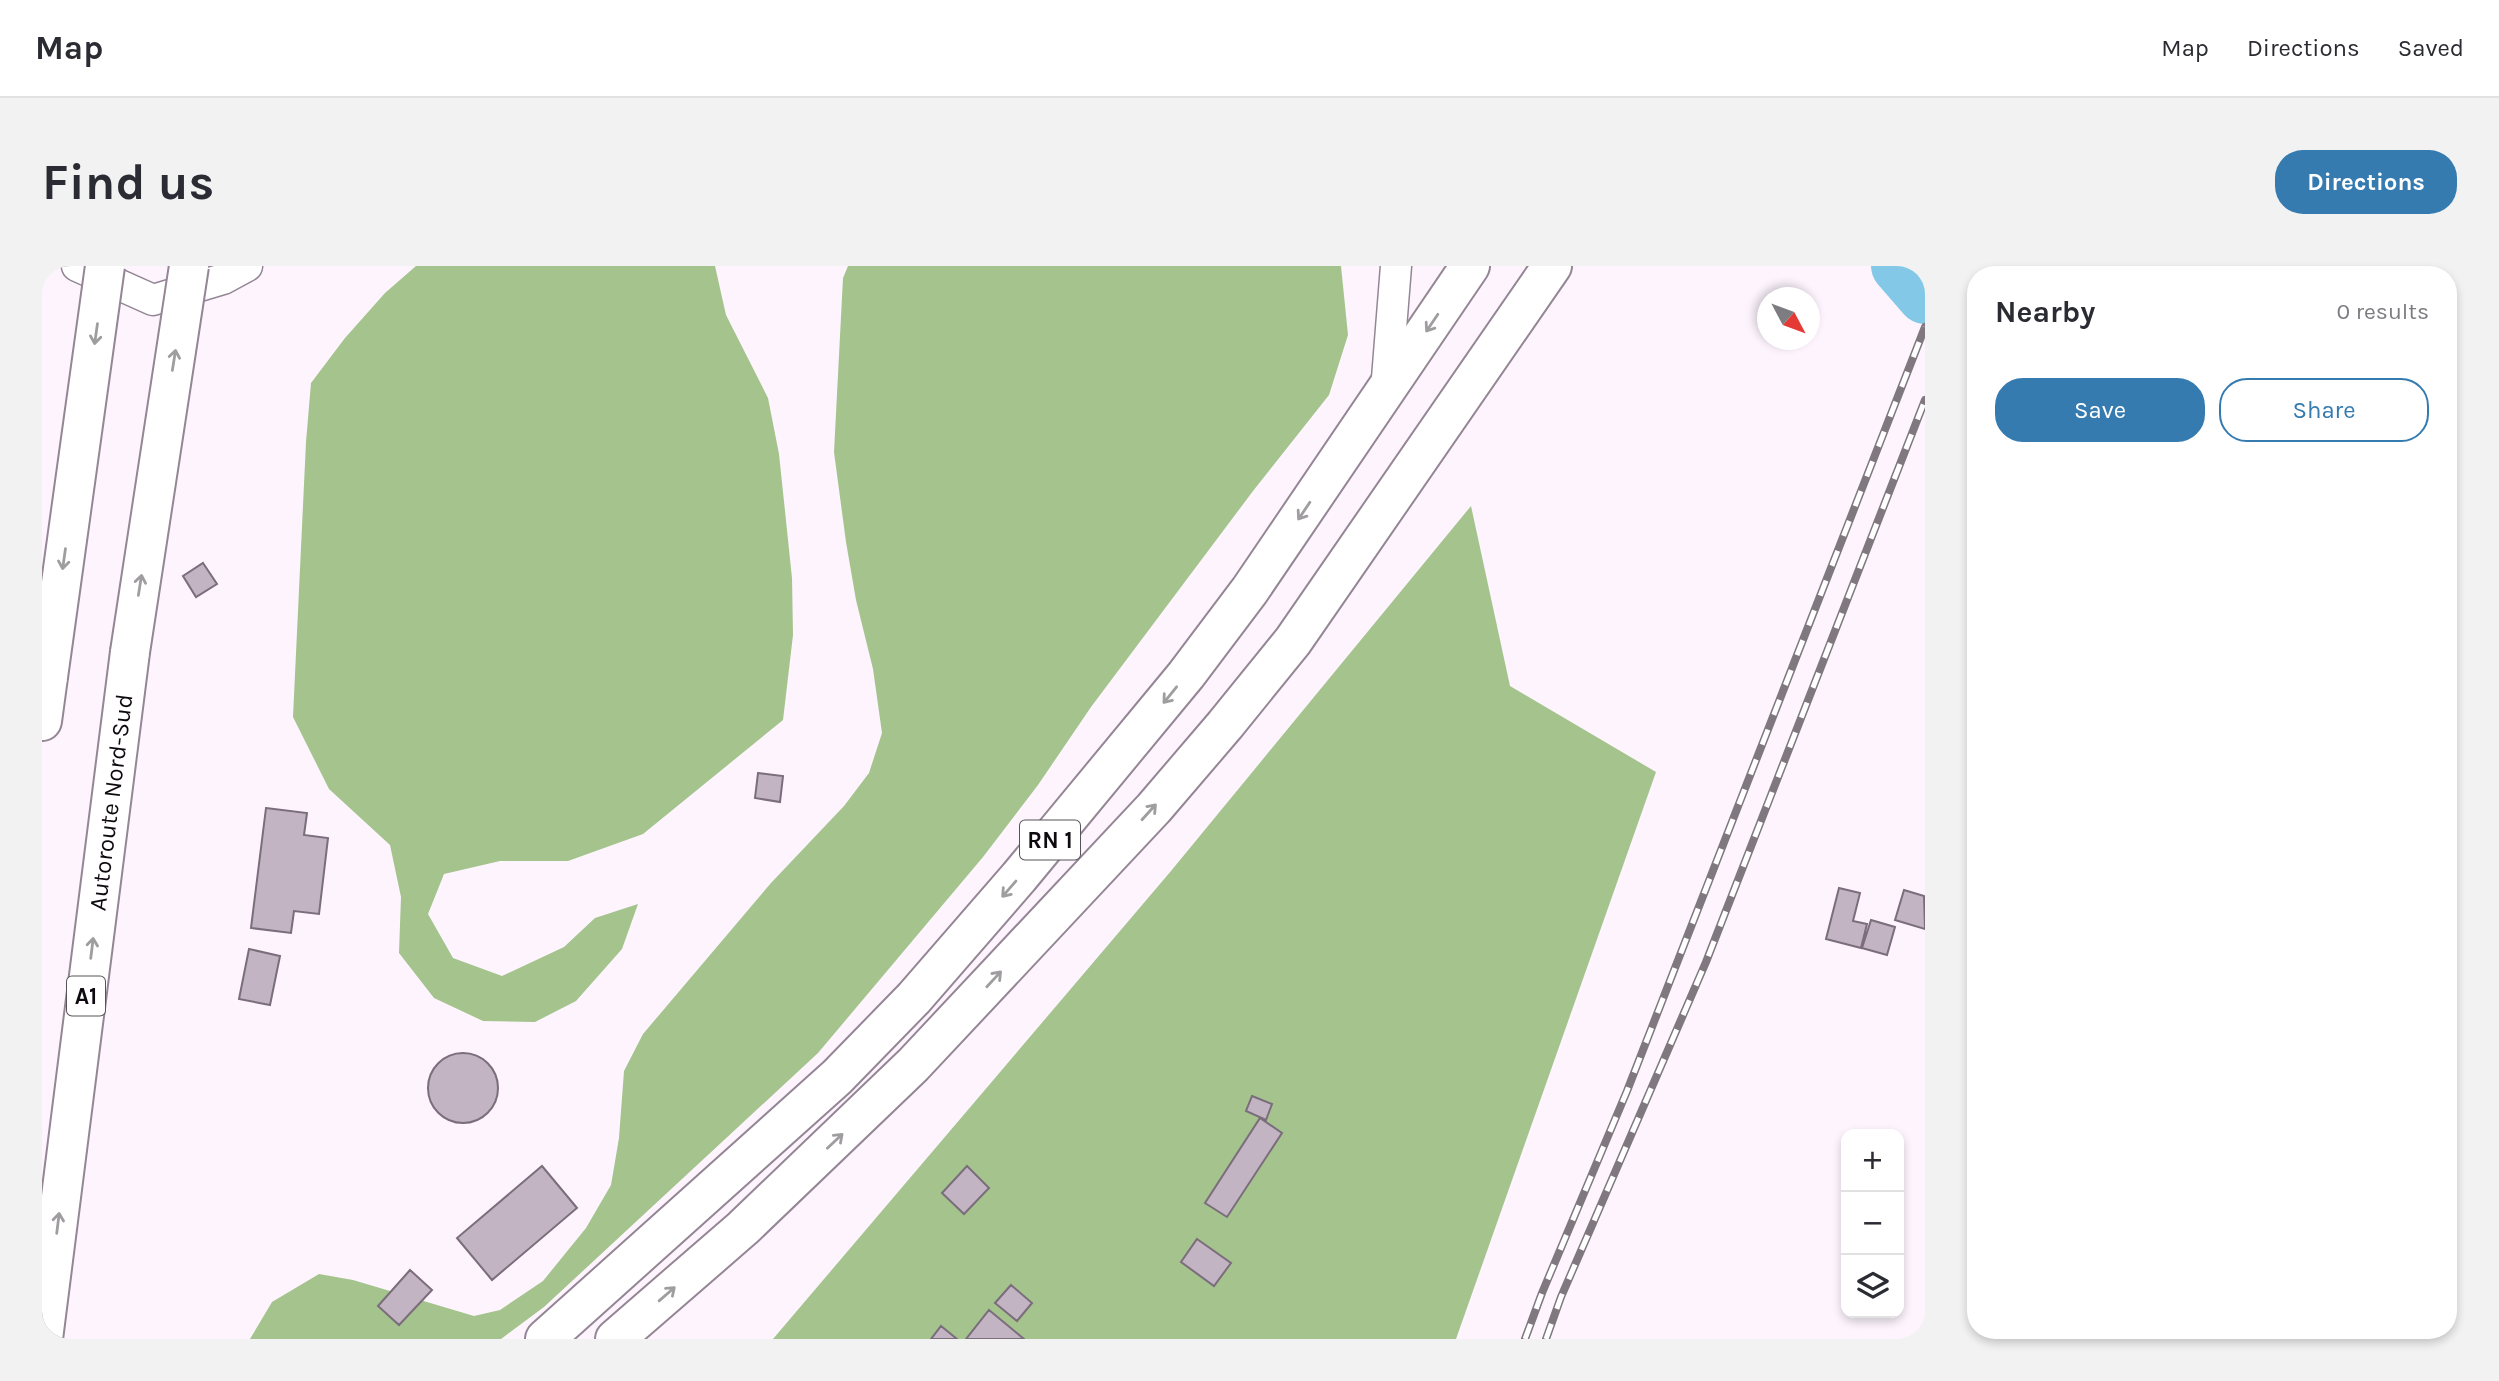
<!DOCTYPE html>
<meta charset="utf-8">
<style>
body{margin:0;font-family:Karla,sans-serif;background:#f2f2f3;color:#2b2b33}
.controls{position:absolute;right:21px;bottom:21px;display:grid;overflow:hidden;border-radius:14px;box-shadow:0 4px 10px #0003}
.controls button{width:63px;height:63px;display:grid;place-items:center;padding:0;border:0;border-bottom:2px solid #e1e1e2;background:#fff;color:#2b2b33;font:35px sans-serif}
.compass{position:absolute;left:1715px;top:21px;width:63px;height:63px;border-radius:50%;background:#fff;box-shadow:0 4px 10px #0003;rotate:131deg}
.list{margin:0;padding:0;list-style:none}
h2{display:flex;justify-content:space-between;align-items:center;height:91px;margin:0;padding:0 28px;font-size:30px}
h2 small{font-size:23px;font-weight:400;color:#7c7c81}
.actions{display:flex;gap:14px;padding:21px 28px}
.actions a{flex:1;padding:16px 0;border:2px solid #357bb0;border-radius:28px;text-align:center;font-size:24px;color:#357bb0}
.actions .main{background:#357bb0;color:#fff}
.icon{flex:none;width:38px;height:38px;fill:none;stroke:currentColor;stroke-width:2;stroke-linecap:round;stroke-linejoin:round}
.map{position:relative;flex:none;width:1883px;height:1073px;overflow:hidden;border-radius:28px}
header{display:flex;align-items:center;gap:42px;box-sizing:border-box;height:98px;padding:0 35px;background:#fff;border-bottom:2px solid #e1e1e2}
header strong{font-size:33px}
nav{display:flex;gap:38px;margin-inline-start:auto;font-size:24px}
.intro{display:flex;align-items:center;justify-content:space-between;box-sizing:border-box;height:168px;padding:0 42px}
h1{margin:0;font-size:49px}
.button{padding:18px 32px;border-radius:28px;background:#357bb0;color:#fff;font-size:24px;font-weight:700}
main{display:flex;gap:42px;padding:0 42px}
aside{flex:1;background:#fff;border-radius:28px;box-shadow:0 4px 10px #0003}
.map>svg:first-child{display:block}
.forest{fill:#a4c38d}
.lines{fill:none;stroke-linecap:round;stroke-linejoin:round}
.river{stroke:#83c9e7;stroke-width:56}
.building{fill:#c3b4c4;stroke:#7b6d7b;stroke-width:2}
.minor-casing{stroke:#948695;stroke-width:33}
.major-casing{stroke:#948695;stroke-width:42}
.highway-casing{stroke:#948695;stroke-width:42}
.minor{stroke:#fff;stroke-width:30}
.major{stroke:#fff;stroke-width:38}
.highway{stroke:#fff;stroke-width:38}
.rail-casing{stroke:#7f787f;stroke-width:8}
.rail{stroke:#fff;stroke-width:5;stroke-dasharray:16;stroke-linecap:butt}
.highway-bridge-casing{stroke:#948695;stroke-width:42;stroke-linecap:butt}
.highway-bridge{stroke:#fff;stroke-width:38}
.oneway{stroke:#9f9d9f}
.labels{text-anchor:middle;stroke-width:5;stroke-linejoin:round;paint-order:stroke}
.shield{fill:#fff;stroke:#575457;stroke-width:2}
.shield-label{font-size:23px;font-weight:bold;fill:#0f0a0f}
.street-label{font-size:24px;fill:#0f0a0f;stroke:#fff}
</style>
<header>
<strong>Map</strong>
<nav><a>Map</a><a>Directions</a><a>Saved</a></nav>
</header>
<div class="intro"><h1>Find us</h1><a class="button">Directions</a></div>
<main>
<div class="map">
<svg width="1883" height="1073" viewBox="0 0 1883 1073">
<rect width="100%" height="100%" fill="#fdf4fd"/>
<path class="forest" d="M374,0H673L684,49L726,132L737,188L750,312L751,369L741,454L601,568L526,595H458L402,608L386,648L411,692L460,710L522,681L553,652L596,638L580,683L534,735L493,756L441,755L392,732L357,687L359,631L348,579L287,523L251,451L264,176L269,117L303,72L343,27Z
M806,0H1299L1306,69L1287,129L1211,225L1049,441L996,519L941,591L776,787L502,1041L459,1073H208L230,1036L277,1008L311,1014L432,1050L458,1044L501,1015L544,962L569,919L577,872L582,805L601,768L729,617L802,540L827,507L840,467L831,403L814,334L804,276L792,186L801,12Z
M1429,240L1468,420L1614,506L1414,1073H731L1129,605Z"/>
<g class="lines">
<path class="river" d="M1857,0L1883,30"/>
</g>
<path class="building" d="M161,297L175,318L154,331L141,310Z
M716,507L741,510L738,536L713,532Z
M224,542L265,547L262,569L286,572L277,648L252,645L249,667L209,662Z
M1797,622L1818,627L1811,655L1825,658L1819,682L1784,673Z
M1862,624L1882,630L1883,663L1853,654Z
M1829,654L1853,661L1845,689L1820,682Z
M207,683L238,690L228,739L197,733Z
M386 822a35 35 0 1 1 70 0a35 35 0 1 1-70 0Z
M1210,830L1230,838L1224,854L1204,845Z
M1218,852L1240,867L1185,951L1163,937Z
M500,900L535,942L450,1014L415,972Z
M925,900L947,922L922,948L900,927Z
M1155,973L1189,997L1172,1020L1139,996Z
M368,1004L390,1024L357,1059L336,1040Z
M969,1019L990,1037L975,1055L953,1037Z
M947,1044L982,1073H924Z
M899,1060L915,1073H889Z"/>
<g class="lines">
<defs>
<path id="minor" d="M35,0L111,34L181,13L205,0
M1344,125L1354,0"/>
<path id="major" d="M503,1073L795,811L872,732L977,611L1144,409L1208,324L1428,0
M573,1073L701,962L871,799L1112,542L1183,459L1251,375L1510,0"/>
<g id="highway">
<path d="M0,455L6,411"/>
<path id="s1" d="M1,1073L88,386"/>
</g>
</defs>
<use href="#minor" class="minor-casing"/>
<use href="#major" class="major-casing"/>
<use href="#highway" class="highway-casing"/>
<use href="#minor" class="minor"/>
<use href="#major" class="major"/>
<use href="#highway" class="highway"/>
<defs>
<path id="rail" d="M1483,1073L1500,1027L1585,825L1883,61
M1504,1073L1519,1031L1664,696L1883,134"/>
</defs>
<use href="#rail" class="rail-casing"/>
<use href="#rail" class="rail"/>
<defs>
<path id="highway-bridge" d="M88,386L147,0
M6,411L63,0"/>
</defs>
<use href="#highway-bridge" class="highway-bridge-casing"/>
<use href="#highway-bridge" class="highway-bridge"/>
</g>
<defs><path id="oneway-shaft" d="M-6 0H5M1.5-3L5.5 0L1.5 3" fill="none" stroke-width="1.6" stroke-linecap="round" stroke-linejoin="round" transform="scale(1.75)"/></defs>
<g class="oneway">
<use href="#oneway-shaft" transform="translate(1390 57) rotate(124)"/>
<use href="#oneway-shaft" transform="translate(54 68) rotate(98)"/>
<use href="#oneway-shaft" transform="translate(132 94) rotate(-81)"/>
<use href="#oneway-shaft" transform="translate(1262 245) rotate(124)"/>
<use href="#oneway-shaft" transform="translate(22 293) rotate(98)"/>
<use href="#oneway-shaft" transform="translate(98 319) rotate(-81)"/>
<use href="#oneway-shaft" transform="translate(1128 429) rotate(129)"/>
<use href="#oneway-shaft" transform="translate(1107 546) rotate(-48)"/>
<use href="#oneway-shaft" transform="translate(967 623) rotate(131)"/>
<use href="#oneway-shaft" transform="translate(50 682) rotate(-83)"/>
<use href="#oneway-shaft" transform="translate(952 713) rotate(-47)"/>
<use href="#oneway-shaft" transform="translate(793 875) rotate(-43)"/>
<use href="#oneway-shaft" transform="translate(16 957) rotate(-83)"/>
<use href="#oneway-shaft" transform="translate(625 1028) rotate(-41)"/>
</g>
<g class="labels">
<g class="shield">
<rect x="978" y="554.5" width="60" height="39" rx="5"/>
<rect x="25" y="710.5" width="38" height="39" rx="5"/>
</g>
<g class="shield-label">
<text x="1008" y="582">RN 1</text>
<text x="44" y="738">A1</text>
</g>
<g class="street-label">
<text dy="8" stroke="none"><textPath href="#s1" startOffset="541">Autoroute Nord-Sud</textPath></text>
</g>
</g>
</svg>
<div class="controls">
<button>+</button>
<button>−</button>
<button><svg class="icon" aria-label="layers" viewBox="0 0 24 24"><path d="M12 4l9 5-9 5-9-5zM3 14l9 5 9-5"/></svg></button>
</div>
<svg class="compass" viewBox="-18 -18 36 36"><path d="M0-13l5 13h-10z" fill="#e53935"/><path d="M0 13l5-13h-10z" fill="#7c7c81"/></svg>
</div>
<aside>
<h2>Nearby<small>0 results</small></h2>
<ul class="list">
</ul>
<div class="actions"><a class="main">Save</a><a>Share</a></div>
</aside>
</main>
